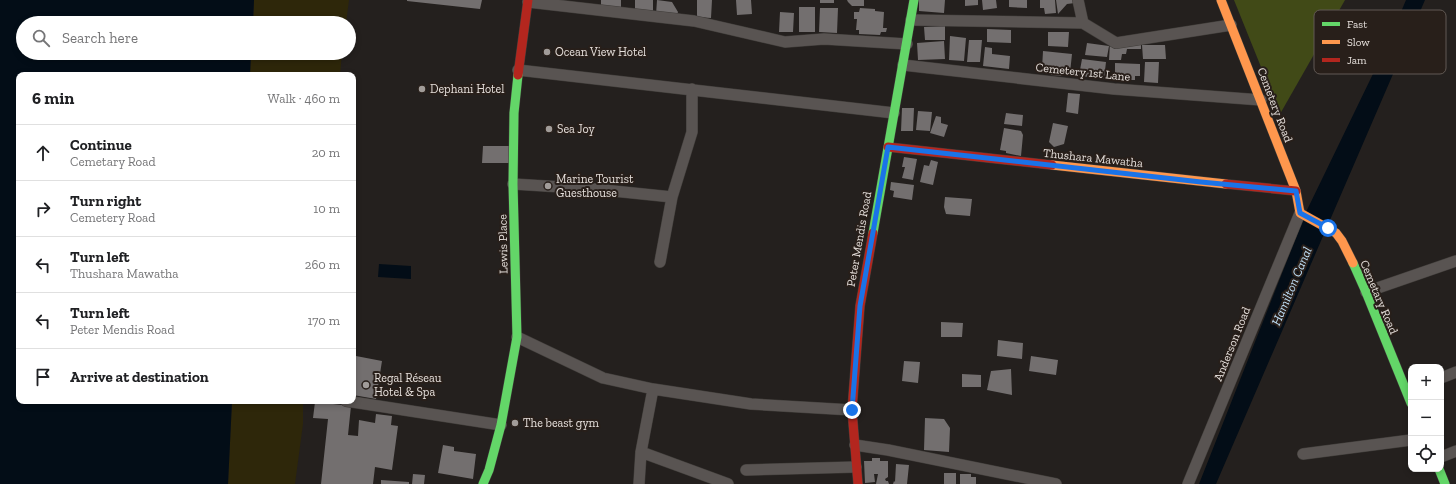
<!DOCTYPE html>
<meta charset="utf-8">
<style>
body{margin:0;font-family:"Zilla Slab",serif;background:#f2f2f2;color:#202124}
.controls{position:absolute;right:12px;bottom:12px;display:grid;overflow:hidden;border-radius:8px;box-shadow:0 2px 6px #0003}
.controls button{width:36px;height:36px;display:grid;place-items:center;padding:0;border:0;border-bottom:1px solid #e0e0e0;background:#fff;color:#202124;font:20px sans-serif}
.stop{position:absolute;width:12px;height:12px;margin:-9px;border:3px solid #1a73e8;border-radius:50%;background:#fff}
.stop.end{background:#1a73e8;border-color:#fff;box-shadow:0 1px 4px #0008}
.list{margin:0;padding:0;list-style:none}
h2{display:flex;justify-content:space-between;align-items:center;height:52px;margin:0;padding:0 16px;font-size:17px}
h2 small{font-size:13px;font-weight:400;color:#757577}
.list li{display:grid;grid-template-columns:26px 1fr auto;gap:12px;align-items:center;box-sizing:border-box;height:56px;padding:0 16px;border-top:1px solid #e0e0e0}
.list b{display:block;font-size:15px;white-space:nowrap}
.list p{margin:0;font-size:13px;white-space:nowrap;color:#757577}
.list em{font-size:13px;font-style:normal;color:#757577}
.icon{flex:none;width:22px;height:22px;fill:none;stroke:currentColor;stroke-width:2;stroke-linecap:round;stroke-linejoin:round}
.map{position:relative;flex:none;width:1456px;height:484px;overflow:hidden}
.search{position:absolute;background:#fff;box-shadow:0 2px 6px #0003;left:16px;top:16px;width:340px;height:44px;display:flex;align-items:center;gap:10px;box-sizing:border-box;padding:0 14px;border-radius:22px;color:#757577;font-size:15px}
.panel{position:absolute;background:#fff;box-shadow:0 2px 6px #0003;left:16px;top:72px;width:340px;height:332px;border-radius:8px}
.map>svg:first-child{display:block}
.green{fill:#414a17}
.sand{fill:#2e270a}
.water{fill:#030d17}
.building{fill:#736f6f}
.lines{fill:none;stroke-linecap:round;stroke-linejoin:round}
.street-casing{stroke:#403d3a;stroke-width:12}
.fast-casing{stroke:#403d3a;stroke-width:10}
.slow-casing{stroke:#403d3a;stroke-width:10}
.jam-casing{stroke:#403d3a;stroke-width:10}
.street{stroke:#595452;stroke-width:11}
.fast{stroke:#63d668;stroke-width:9}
.slow{stroke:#ff974d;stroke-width:9}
.jam{stroke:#b3261e;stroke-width:9}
.route{stroke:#1a73e8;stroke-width:5}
.poi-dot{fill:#a19c99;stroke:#281f1a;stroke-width:1.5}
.labels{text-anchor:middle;stroke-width:4;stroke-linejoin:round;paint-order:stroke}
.poi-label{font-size:12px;fill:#e5dfdb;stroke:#281f1a;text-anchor:start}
.street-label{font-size:12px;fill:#e5dfdb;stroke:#281f1a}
.water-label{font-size:13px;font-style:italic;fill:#bfdff7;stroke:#281f1a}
.key{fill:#281f1a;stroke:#615954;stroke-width:1}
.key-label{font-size:11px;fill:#e5dfdb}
</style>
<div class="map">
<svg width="1456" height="484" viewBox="0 0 1456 484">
<rect width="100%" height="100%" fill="#24201e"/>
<path class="green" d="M1234,0H1345L1280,114Z"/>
<path class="sand" d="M254,0H349L346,23H253Z
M251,53H342L340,75H250Z
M232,401H303V424L295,484H228Z"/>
<path class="water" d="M0,0H254L253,23H23V53H251L250,75H19V401H232L228,484H0Z
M1406,0H1425L1216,484H1199L1307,210L1387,45Z
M379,264L411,266V279L378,277Z"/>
<path class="building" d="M407,0H482L480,9L407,1Z
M601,0H621V9L601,8Z
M635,0H653V12H635Z
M657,0L672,2L678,12L676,17L656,15Z
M697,0H712L711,18L697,17Z
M736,0H751L752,14L737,15Z
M820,0H834V3H820Z
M847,0H864V6H852L848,2Z
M919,0H945L944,13L919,11Z
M965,0H978V5L965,6Z
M982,0H996L997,8L983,10Z
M1009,0H1027V8L1009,7Z
M1040,0H1055L1056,13L1045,14L1044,8H1040Z
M1056,0H1075V3L1067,4L1058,14Z
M799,7H815V32H799Z
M820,8H838L837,33L819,32Z
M860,8L875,9V11L884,12L883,28H887L886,32H881L880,35L859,34V30H856L857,19H854V12H859Z
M780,12L794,13L793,32H779Z
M945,26V40H925L924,27Z
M987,29L1011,30V43L987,42Z
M1048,32H1069L1068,47L1048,46Z
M950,36L966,38L964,61L949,60Z
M969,40H982L980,62H967Z
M944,41L945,59L918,60L917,43Z
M1110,42L1141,43V49H1127L1126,54H1122L1121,60H1109Z
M1087,43L1109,46L1107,57L1085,55Z
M1142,45H1165L1166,59H1143Z
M985,47L992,48V54L1010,56L1009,69L983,66Z
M1043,51L1072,54L1070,73L1063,72V76L1051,75L1050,70L1042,69Z
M1082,59L1106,62L1104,79L1074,75V69L1080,70Z
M1145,62H1159L1158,83L1144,82Z
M1115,63L1140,64V76H1135V80H1115Z
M1068,93L1080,94L1078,114L1066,112Z
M902,108H914L913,131H901Z
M918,111L932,112L930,131L916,130Z
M1006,113L1023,115L1022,126L1004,124Z
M936,116L941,117V123L948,125L944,137L930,133Z
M1053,123L1068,126L1064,144L1054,147L1049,142Z
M1004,128L1021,131L1023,135L1021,156L1006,153V151L1000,150Z
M483,146H511V163H482Z
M904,157L917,159L913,180L902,178L905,167H902Z
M931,160L938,162L933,185L920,182L924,165L929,166Z
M891,182L914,185L912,200L893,197L894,191L890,190Z
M945,197L972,199L970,216L946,214L944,207Z
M941,322L963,323L962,337H941Z
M998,340L1023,343L1022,359L997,356Z
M356,356L382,361L376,399L353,395V374Z
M1031,356L1058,360L1056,375L1029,371Z
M904,361L920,362L918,383L902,381Z
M1011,369L1012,395L987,390L991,371Z
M962,374L981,375V387H962Z
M315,402L351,406L348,435L358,436L359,420L375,423L376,414L392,416L391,425L398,426L392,470L375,467L373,484H321L328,419L313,418Z
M925,418L944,419L950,428L949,452L924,450Z
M443,445L454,447V451L476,454L473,479L438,473Z
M872,458H880V461H888V477L885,479L886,481H888L889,484H876L878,474H874L875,482L865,483L864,461H872Z
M896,464L909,465L907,484H893L894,481L895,482Z
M944,473H956V484H944Z
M413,474L425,475L424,484H412Z
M960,474H971V477H976V484H960Z
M381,480L409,482V484H381Z"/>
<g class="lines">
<defs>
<path id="street" d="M1078,0L1083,23
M528,2L694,21L785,42L824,39L907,44
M911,20L1083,23L1116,43L1231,25
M903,65L1114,89L1261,100
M518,70L894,113
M513,184L594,189L672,197
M660,262L672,197L692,132V89
M1366,292L1456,261
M517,337L603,378L653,389L751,404L852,410
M1441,378L1456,372
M346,401L501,425
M855,445L888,450L1056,484
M641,452L728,484
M1303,454L1411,440
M1441,457L1456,451
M746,470L856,467
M639,484L641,452L653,389
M1188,484L1300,213"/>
<path id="fast" d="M873,233L914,0
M1353,263L1366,292L1411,403
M1439,469L1445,484
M483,484L489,470L501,425L517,337L513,184L514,113L518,75"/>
<path id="slow" d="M1221,0L1296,191L1300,213L1336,233L1342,241L1353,263
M1052,165L1226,184"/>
<path id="jam" d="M518,75L528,0
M888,147L1052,165
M1226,184L1296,191
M858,484L852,410L860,306L873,233"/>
</defs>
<use href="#street" class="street-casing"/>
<use href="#fast" class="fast-casing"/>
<use href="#slow" class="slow-casing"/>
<use href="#jam" class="jam-casing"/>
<use href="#street" class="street"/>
<use href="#fast" class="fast"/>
<use href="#slow" class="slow"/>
<use href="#jam" class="jam"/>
</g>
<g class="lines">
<path class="route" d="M852,410L860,306L888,147L1201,182L1296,191L1300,213L1328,228"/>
</g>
<g class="poi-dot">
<circle cx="547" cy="52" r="4"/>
<circle cx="422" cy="89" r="4"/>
<circle cx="549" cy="129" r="4"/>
<circle cx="548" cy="186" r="4"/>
<circle cx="366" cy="385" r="4"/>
<circle cx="515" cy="423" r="4"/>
</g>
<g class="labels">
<g class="poi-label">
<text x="555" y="56">Ocean View Hotel</text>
<text x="430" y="93">Dephani Hotel</text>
<text x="557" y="133">Sea Joy</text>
<text x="556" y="183">Marine Tourist<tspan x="556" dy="14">Guesthouse</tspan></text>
<text x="374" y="382">Regal Réseau<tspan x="374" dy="14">Hotel &amp; Spa</tspan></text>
<text x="523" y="427">The beast gym</text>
</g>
<g class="street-label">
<text transform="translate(1083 72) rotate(6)" y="4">Cemetery 1st Lane</text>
<text transform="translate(1275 105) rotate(69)" y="4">Cemetery Road</text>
<text transform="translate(1093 158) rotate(6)" y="4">Thushara Mawatha</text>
<text transform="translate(859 239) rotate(-80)" y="4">Peter Mendis Road</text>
<text transform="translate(503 244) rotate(-91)" y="4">Lewis Place</text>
<text transform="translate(1379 297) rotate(67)" y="4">Cemetary Road</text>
<text transform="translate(1232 344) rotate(-68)" y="4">Anderson Road</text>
</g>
<g class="water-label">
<text transform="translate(1291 286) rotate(-67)" y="5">Hamilton Canal</text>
</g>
</g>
<rect x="1314" y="10" width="132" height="64" rx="6" class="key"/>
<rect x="1322" y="22" width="18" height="4" fill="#63d668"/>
<rect x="1322" y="40" width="18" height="4" fill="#ff974d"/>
<rect x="1322" y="58" width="18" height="4" fill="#b3261e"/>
<g class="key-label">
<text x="1347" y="28">Fast</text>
<text x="1347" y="46">Slow</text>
<text x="1347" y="64">Jam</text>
</g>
</svg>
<div class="controls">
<button>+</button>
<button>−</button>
<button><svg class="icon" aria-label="locate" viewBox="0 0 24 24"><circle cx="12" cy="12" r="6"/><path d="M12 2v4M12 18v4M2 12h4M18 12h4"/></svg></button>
</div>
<div class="stop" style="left:1328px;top:228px"></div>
<div class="stop end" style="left:852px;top:410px"></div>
<div class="search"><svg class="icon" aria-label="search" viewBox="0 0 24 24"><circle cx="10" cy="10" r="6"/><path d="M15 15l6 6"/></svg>Search here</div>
<section class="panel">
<h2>6 min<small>Walk · 460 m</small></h2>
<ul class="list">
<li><svg class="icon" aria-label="ahead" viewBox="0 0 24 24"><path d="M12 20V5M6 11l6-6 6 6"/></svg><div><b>Continue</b><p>Cemetary Road</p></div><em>20 m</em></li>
<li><svg class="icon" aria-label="right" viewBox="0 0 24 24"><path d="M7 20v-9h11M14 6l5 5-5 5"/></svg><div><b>Turn right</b><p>Cemetery Road</p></div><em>10 m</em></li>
<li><svg class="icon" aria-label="left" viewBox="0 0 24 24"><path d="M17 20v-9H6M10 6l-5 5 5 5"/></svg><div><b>Turn left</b><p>Thushara Mawatha</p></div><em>260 m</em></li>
<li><svg class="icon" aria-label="left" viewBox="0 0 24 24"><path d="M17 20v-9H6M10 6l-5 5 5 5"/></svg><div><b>Turn left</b><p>Peter Mendis Road</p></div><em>170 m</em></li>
<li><svg class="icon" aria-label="arrive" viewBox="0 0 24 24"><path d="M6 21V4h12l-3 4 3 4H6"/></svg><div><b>Arrive at destination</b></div></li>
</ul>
</section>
</div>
